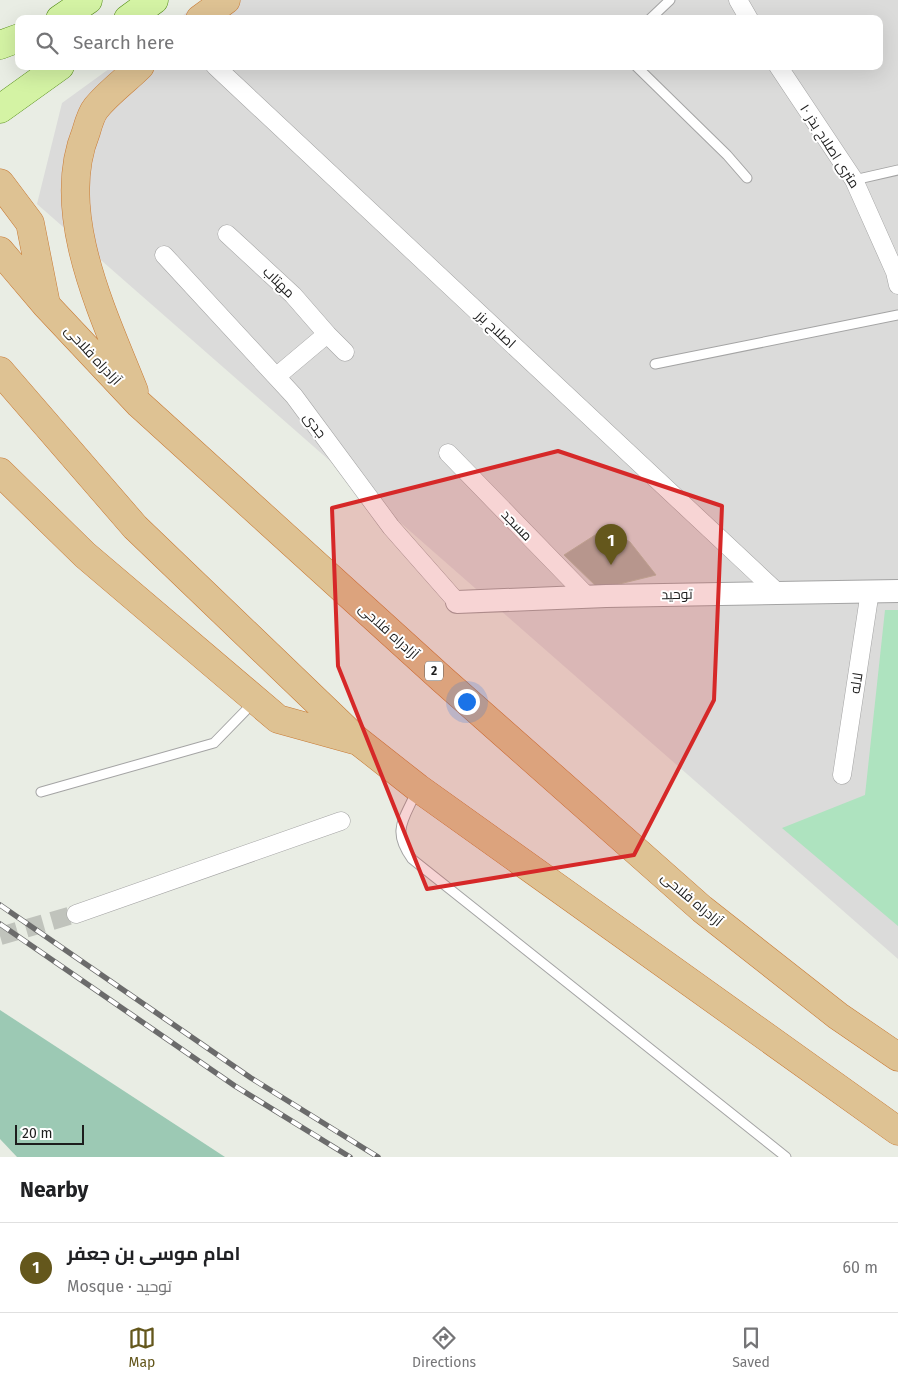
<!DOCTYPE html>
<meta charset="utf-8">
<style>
body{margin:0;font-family:"Fira Sans",Cairo,sans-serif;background:#f6f6f6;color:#202124}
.scale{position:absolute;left:15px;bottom:12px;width:69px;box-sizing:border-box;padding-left:5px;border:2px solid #1d1d1d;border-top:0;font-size:14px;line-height:18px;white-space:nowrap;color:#1d1d1d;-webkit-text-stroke:4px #fff;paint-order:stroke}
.you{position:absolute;left:466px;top:701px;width:18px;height:18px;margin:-12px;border:4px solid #fff;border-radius:50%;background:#1a73e8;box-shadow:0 0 0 8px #1a73e833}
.badge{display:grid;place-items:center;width:32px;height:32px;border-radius:50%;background:#64571c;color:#fff;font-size:16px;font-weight:700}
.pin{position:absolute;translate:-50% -41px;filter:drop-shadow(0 1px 2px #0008)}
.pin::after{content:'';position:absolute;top:26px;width:18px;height:15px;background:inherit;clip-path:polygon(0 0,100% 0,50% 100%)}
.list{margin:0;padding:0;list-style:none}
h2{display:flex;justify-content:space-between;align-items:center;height:65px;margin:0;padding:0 20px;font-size:21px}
h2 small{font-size:16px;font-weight:400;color:#757577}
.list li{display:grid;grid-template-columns:32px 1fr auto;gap:15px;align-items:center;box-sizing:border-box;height:90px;padding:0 20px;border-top:1px solid #e0e0e0}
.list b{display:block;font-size:19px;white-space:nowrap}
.list p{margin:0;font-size:16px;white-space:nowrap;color:#757577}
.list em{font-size:16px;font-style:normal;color:#757577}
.icon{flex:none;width:28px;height:28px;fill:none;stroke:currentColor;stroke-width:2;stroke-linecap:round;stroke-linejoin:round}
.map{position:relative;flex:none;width:898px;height:1157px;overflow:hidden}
.search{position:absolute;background:#fff;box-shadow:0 5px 20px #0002;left:15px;right:15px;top:15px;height:55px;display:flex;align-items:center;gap:12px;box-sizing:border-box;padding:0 18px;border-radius:10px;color:#757577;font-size:19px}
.sheet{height:155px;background:#fff}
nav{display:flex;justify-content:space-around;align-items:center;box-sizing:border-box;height:70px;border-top:1px solid #e0e0e0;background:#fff;font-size:14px;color:#757577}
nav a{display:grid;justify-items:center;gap:2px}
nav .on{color:#64571c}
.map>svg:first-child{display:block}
.residential{fill:#dbdbda}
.grass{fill:#aee3bf}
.forest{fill:#9cc9b4}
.building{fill:#b0b2a7;stroke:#b8bda8}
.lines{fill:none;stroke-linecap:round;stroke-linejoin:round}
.minor-tunnel{stroke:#c0c3bc;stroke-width:18;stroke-dasharray:18 9;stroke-linecap:butt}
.service-casing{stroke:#a4a4a4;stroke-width:11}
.minor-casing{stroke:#a4a4a4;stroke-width:19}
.tertiary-casing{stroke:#a4a4a4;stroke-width:24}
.primary-casing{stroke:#4d880e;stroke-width:29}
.motorway-casing{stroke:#c87a35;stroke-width:29}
.service{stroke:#fff;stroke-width:9}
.minor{stroke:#fff;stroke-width:18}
.tertiary{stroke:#fff;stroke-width:22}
.primary{stroke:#d4f3a4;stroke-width:28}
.motorway{stroke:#dec293;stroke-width:28}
.rail-casing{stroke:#6b6b6b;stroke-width:5.5}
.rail{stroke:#fff;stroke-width:4;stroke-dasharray:11;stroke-linecap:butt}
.marked{fill:#d62828;fill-opacity:0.2;stroke:#d62828;stroke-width:4;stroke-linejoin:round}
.labels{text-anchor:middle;stroke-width:4;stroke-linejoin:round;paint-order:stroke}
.shield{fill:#fff;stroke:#616161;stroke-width:1}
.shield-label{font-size:12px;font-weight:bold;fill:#1d1d1d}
.street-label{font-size:14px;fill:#1d1d1d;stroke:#fff}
</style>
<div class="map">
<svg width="898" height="1157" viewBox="0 0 898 1157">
<rect width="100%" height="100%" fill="#e9ede4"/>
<path class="residential" d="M203,0H898V959L37,204L62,103L113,66H879V19H178Z"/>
<path class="grass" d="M885,610H898V926L782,828L865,795Z"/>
<path class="forest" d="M0,1010L225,1157H17L0,1139Z"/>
<path class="building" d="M606,528L630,542L656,575L599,589L564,555Z"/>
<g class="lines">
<path class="minor-tunnel" d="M0,936L76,914"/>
<defs>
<path id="service" d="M650,19L670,0
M636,66L727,155L747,178
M854,180L898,170
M655,364L898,315
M417,790C404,820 391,830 412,859L786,1157
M41,792L214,743L253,703"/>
<path id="minor" d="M738,0L749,19
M215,66L777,592
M778,66L854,180L895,272L898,285
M227,234L293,295L327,334L277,376
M164,255L294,396L391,527L457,602
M327,334L345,352
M448,453L587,596
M842,775L870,591
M76,914L341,821"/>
<path id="tertiary" d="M457,602L606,596L898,591"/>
<path id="primary" d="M60,19L88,0
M128,19L154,0
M0,45L19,38
M0,109L60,66"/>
<path id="motorway" d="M200,19L226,0
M0,183L30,223L46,304
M0,251L46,305L139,404L442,679L702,909L838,1016L898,1057
M0,371L135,527L357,740L418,788L898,1131
M134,391C104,315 53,213 86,132C88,125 91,114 96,108C108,93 126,80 140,66
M0,472L85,555L278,719L354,740"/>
</defs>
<use href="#service" class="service-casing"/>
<use href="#minor" class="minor-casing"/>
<use href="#tertiary" class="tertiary-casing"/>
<use href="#primary" class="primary-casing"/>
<use href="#motorway" class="motorway-casing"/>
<use href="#service" class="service"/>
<use href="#minor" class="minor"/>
<use href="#tertiary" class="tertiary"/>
<use href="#primary" class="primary"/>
<use href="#motorway" class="motorway"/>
<defs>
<path id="rail" d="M0,905L251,1078L378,1157
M0,924L235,1086L350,1157"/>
</defs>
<use href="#rail" class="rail-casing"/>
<use href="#rail" class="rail"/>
</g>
<path class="marked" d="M558,451L722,506L714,700L634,855L427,889L338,666L332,508Z"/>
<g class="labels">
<rect class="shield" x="425" y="661.5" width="18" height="19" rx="4"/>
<g class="shield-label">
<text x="434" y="675">2</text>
</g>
<g class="street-label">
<text transform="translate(830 146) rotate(57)" y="5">۱۰ متری اصلاح بذر</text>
<text transform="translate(279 282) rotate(44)" y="5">مهتاب</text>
<text transform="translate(496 329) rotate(43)" y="5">اصلاح بزر</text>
<text transform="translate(93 355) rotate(47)" y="5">آزادراه فلاحی</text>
<text transform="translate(315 425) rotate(53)" y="5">جدی</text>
<text transform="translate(517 525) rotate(46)" y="5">مسجد</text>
<text transform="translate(677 594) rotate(-1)" y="5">توحید</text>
<text transform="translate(389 631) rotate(42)" y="5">آزادراه فلاحی</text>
<text transform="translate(856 683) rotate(-81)" y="5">لاله</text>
<text transform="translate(692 899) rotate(40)" y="5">آزادراه فلاحی</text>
</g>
</g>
</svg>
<div class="scale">20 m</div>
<div class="you"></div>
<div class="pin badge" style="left:611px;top:565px">1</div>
<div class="search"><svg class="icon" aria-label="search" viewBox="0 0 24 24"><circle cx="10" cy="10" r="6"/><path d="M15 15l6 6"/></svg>Search here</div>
</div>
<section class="sheet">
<h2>Nearby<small></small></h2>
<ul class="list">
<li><span class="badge">1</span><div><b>امام موسی بن جعفر</b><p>Mosque · توحید</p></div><em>60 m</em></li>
</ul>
</section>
<nav>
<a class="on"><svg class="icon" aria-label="map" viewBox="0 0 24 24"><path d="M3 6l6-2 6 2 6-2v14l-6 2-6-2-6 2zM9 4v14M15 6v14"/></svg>Map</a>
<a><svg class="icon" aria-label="directions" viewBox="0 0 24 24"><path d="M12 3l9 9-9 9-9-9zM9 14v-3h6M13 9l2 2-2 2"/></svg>Directions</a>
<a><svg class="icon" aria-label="saved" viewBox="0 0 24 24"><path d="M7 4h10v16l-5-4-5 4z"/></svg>Saved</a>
</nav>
